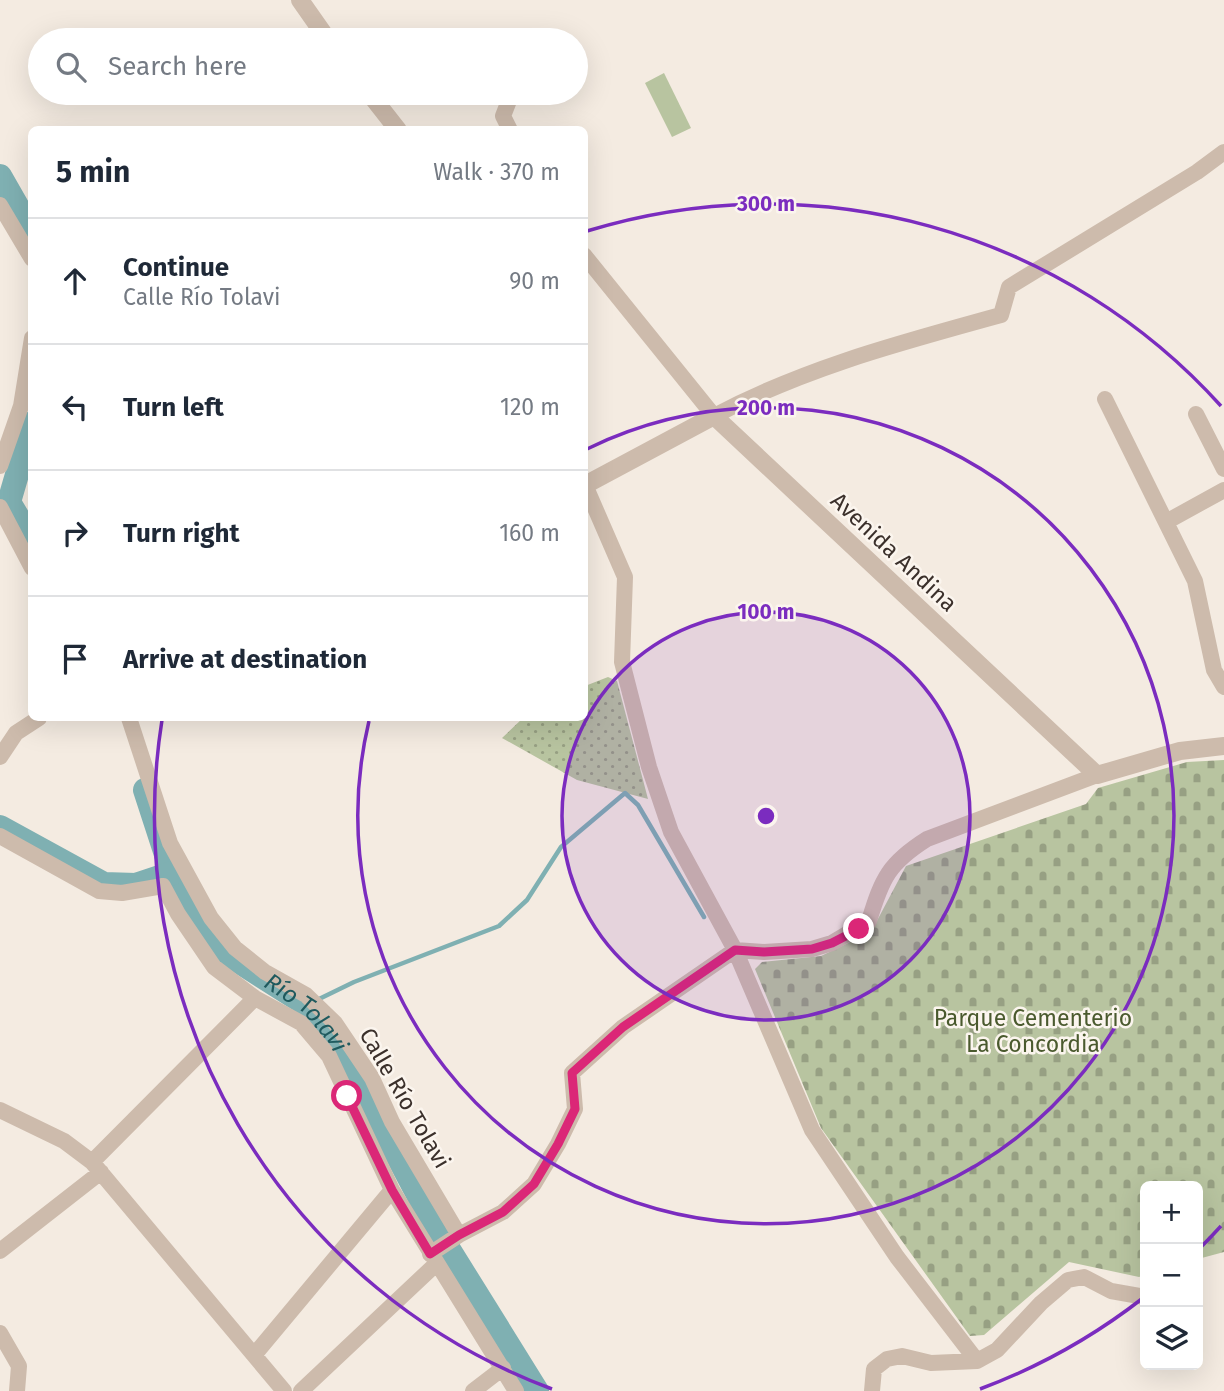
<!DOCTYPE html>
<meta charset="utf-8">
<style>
body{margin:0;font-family:"Fira Sans",sans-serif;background:#f2f2f3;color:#1f2937}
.controls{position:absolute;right:21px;bottom:21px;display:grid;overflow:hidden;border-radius:10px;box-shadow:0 7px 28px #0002}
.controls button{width:63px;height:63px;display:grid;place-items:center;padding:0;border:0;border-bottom:2px solid #e0e1e3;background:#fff;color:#1f2937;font:35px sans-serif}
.stop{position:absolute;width:21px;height:21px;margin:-16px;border:5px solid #db2777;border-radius:50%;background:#fff}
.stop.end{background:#db2777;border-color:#fff;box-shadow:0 2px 7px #0008}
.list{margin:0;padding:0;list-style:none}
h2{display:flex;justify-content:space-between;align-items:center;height:91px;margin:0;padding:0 28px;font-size:30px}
h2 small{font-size:23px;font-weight:400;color:#747a83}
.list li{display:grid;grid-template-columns:46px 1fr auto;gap:21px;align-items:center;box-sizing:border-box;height:126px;padding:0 28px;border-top:2px solid #e0e1e3}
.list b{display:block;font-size:26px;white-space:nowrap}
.list p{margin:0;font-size:23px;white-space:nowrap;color:#747a83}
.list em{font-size:23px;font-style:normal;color:#747a83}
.icon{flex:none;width:38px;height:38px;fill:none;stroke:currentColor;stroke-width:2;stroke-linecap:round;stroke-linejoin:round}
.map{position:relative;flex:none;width:1224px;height:1391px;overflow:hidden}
.search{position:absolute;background:#fff;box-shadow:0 7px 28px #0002;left:28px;top:28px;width:560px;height:77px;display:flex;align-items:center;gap:18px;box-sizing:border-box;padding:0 24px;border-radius:38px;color:#747a83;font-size:26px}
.panel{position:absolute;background:#fff;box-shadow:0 7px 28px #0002;left:28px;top:126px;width:560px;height:595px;border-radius:10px}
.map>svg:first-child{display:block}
.grass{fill:#b8c4a0}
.cemetery{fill:url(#cemetery-stones)}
.park{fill:url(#park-dots)}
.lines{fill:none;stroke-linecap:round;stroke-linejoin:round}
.stream{stroke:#7fb0b2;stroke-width:4.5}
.river{stroke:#7fb0b2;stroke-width:24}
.minor{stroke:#cdbbac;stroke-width:16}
.tertiary{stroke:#cdbbac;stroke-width:18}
.route{stroke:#db2777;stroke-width:9}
.ring{fill:none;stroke:#7b2cbf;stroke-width:3.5}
.labels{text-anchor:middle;stroke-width:5;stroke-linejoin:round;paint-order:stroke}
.street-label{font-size:23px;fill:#3b302b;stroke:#fbf5ee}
.park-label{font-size:23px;fill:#4a5a2e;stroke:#fbf5ee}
.water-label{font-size:24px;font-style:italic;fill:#1f5a5e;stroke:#fbf5ee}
.centre{fill:#7b2cbf;stroke:#fbf5ee;stroke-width:3.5}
.ring-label{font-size:21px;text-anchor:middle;font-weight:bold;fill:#7b2cbf;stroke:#fbf5ee;stroke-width:5;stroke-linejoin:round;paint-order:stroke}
</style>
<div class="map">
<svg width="1224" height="1391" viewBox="0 0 1224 1391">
<defs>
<pattern id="cemetery-stones" width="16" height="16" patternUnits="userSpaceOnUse" patternTransform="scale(1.75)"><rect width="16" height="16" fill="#b8c4a0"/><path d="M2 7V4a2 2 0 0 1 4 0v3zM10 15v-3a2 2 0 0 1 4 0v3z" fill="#97a083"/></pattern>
<pattern id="park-dots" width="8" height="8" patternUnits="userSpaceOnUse" patternTransform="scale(1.75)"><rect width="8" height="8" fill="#b8c4a0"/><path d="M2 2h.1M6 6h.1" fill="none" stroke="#97a083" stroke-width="1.8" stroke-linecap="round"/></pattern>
</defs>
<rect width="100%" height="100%" fill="#f4ebe1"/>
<path class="grass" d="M664,73L691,128L672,137L645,83Z"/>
<path class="cemetery" d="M1224,760V1252L1198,1259V1186H1145V1275L1139,1277L1069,1262L984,1335L970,1336L821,1128L755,969L762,962L821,956L871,932L906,866L1086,804L1098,788L1187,762Z"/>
<path class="park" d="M608,677L617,681L648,799L577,780L502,738L523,718H584L585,686Z"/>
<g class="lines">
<path class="stream" d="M317,1000L354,982L499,926L527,900L561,847L625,793L638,805L704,917"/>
<g class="river">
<path d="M0,176L32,232"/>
<path d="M32,423L9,502L32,541"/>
<path id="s1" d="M145,790L172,873L206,931L230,956L307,1005L335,1038L435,1227L537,1391"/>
<path d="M0,827L104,884L136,885L172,873"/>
</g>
<path class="minor" d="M510,130L503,116L512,93
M0,205L32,259
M584,255L714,416C807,367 900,343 1001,315L1009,287L1197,172L1224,152
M1105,399L1195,581L1214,670L1224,687
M1196,414L1224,469
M0,466L21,406L32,338
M585,485L625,577L622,662L649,767L671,832L735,950L812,1130L897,1257L977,1361
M0,507L32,568
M1166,522L1224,490
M129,718L170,843L211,918L235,948L265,972L306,995L335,1023L372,1078L392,1122L459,1235
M0,757L16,733L39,718
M0,836L99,891L122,893L163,886L178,914L214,967L255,998L301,1023L329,1056L392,1190L516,1391
M0,1110L64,1141L92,1162L284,1391
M92,1162L255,998
M0,1251L101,1172
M430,1254L459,1235L503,1212L534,1184L558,1144L575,1109L572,1073L623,1027L735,950L764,952L812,949L832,943L869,921C882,878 889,863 927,839L1097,775
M0,1333L19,1366L17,1391
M255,1354L392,1190
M301,1391L436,1264
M473,1391L503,1368
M872,1391L874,1369L887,1359L902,1356L931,1363L977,1361L997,1350L1041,1303L1068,1280L1084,1277L1111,1291L1145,1297"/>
<path class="tertiary" d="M300,0L328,40
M369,93L398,130
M585,485L714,416L1097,775L1180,751L1224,746"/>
</g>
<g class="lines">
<path class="route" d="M347,1096L392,1190L430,1254L459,1235L503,1212L534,1184L558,1144L575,1109L572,1073L623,1027L735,950L764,952L812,949L832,943L859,929"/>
</g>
<circle cx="766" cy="816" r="204" fill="#7b2cbf" fill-opacity=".12"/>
<g class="ring">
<circle cx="766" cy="816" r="204"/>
<path d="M587 449A408 408 0 1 1 369 721"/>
<path d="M1221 1226A612 612 0 0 1 1199 1249M1143 1298A612 612 0 0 1 980 1389M552 1389A612 612 0 0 1 162 720M587 231A612 612 0 0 1 1221 406"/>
</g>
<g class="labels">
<g class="street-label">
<text transform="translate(894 552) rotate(43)" y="8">Avenida Andina</text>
<text transform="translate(405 1098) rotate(60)" y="8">Calle Río Tolavi</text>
</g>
<g class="park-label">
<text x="1033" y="1026">Parque Cementerio<tspan x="1033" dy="26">La Concordia</tspan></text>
</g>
<g class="water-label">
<text dy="8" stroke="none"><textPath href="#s1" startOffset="285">Río Tolavi</textPath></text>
</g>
</g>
<circle cx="766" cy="816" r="10" class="centre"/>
<g class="ring-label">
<text x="766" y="211">300 m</text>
<text x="766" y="415">200 m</text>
<text x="766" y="619">100 m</text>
</g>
</svg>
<div class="controls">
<button>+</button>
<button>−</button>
<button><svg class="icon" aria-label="layers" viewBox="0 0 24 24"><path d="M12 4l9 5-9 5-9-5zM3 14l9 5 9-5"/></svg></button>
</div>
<div class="stop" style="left:347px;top:1096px"></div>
<div class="stop end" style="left:859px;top:929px"></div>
<div class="search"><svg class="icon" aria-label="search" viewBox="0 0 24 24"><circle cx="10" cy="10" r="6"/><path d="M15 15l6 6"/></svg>Search here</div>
<section class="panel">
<h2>5 min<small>Walk · 370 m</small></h2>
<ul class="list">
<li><svg class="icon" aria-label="ahead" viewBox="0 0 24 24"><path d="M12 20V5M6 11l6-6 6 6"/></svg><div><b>Continue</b><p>Calle Río Tolavi</p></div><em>90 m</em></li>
<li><svg class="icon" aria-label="left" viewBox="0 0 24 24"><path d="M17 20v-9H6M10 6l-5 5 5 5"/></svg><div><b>Turn left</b></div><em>120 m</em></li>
<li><svg class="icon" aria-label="right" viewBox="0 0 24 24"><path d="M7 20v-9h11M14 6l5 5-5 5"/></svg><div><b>Turn right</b></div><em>160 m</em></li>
<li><svg class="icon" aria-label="arrive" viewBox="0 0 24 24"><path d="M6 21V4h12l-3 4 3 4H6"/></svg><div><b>Arrive at destination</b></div></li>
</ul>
</section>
</div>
